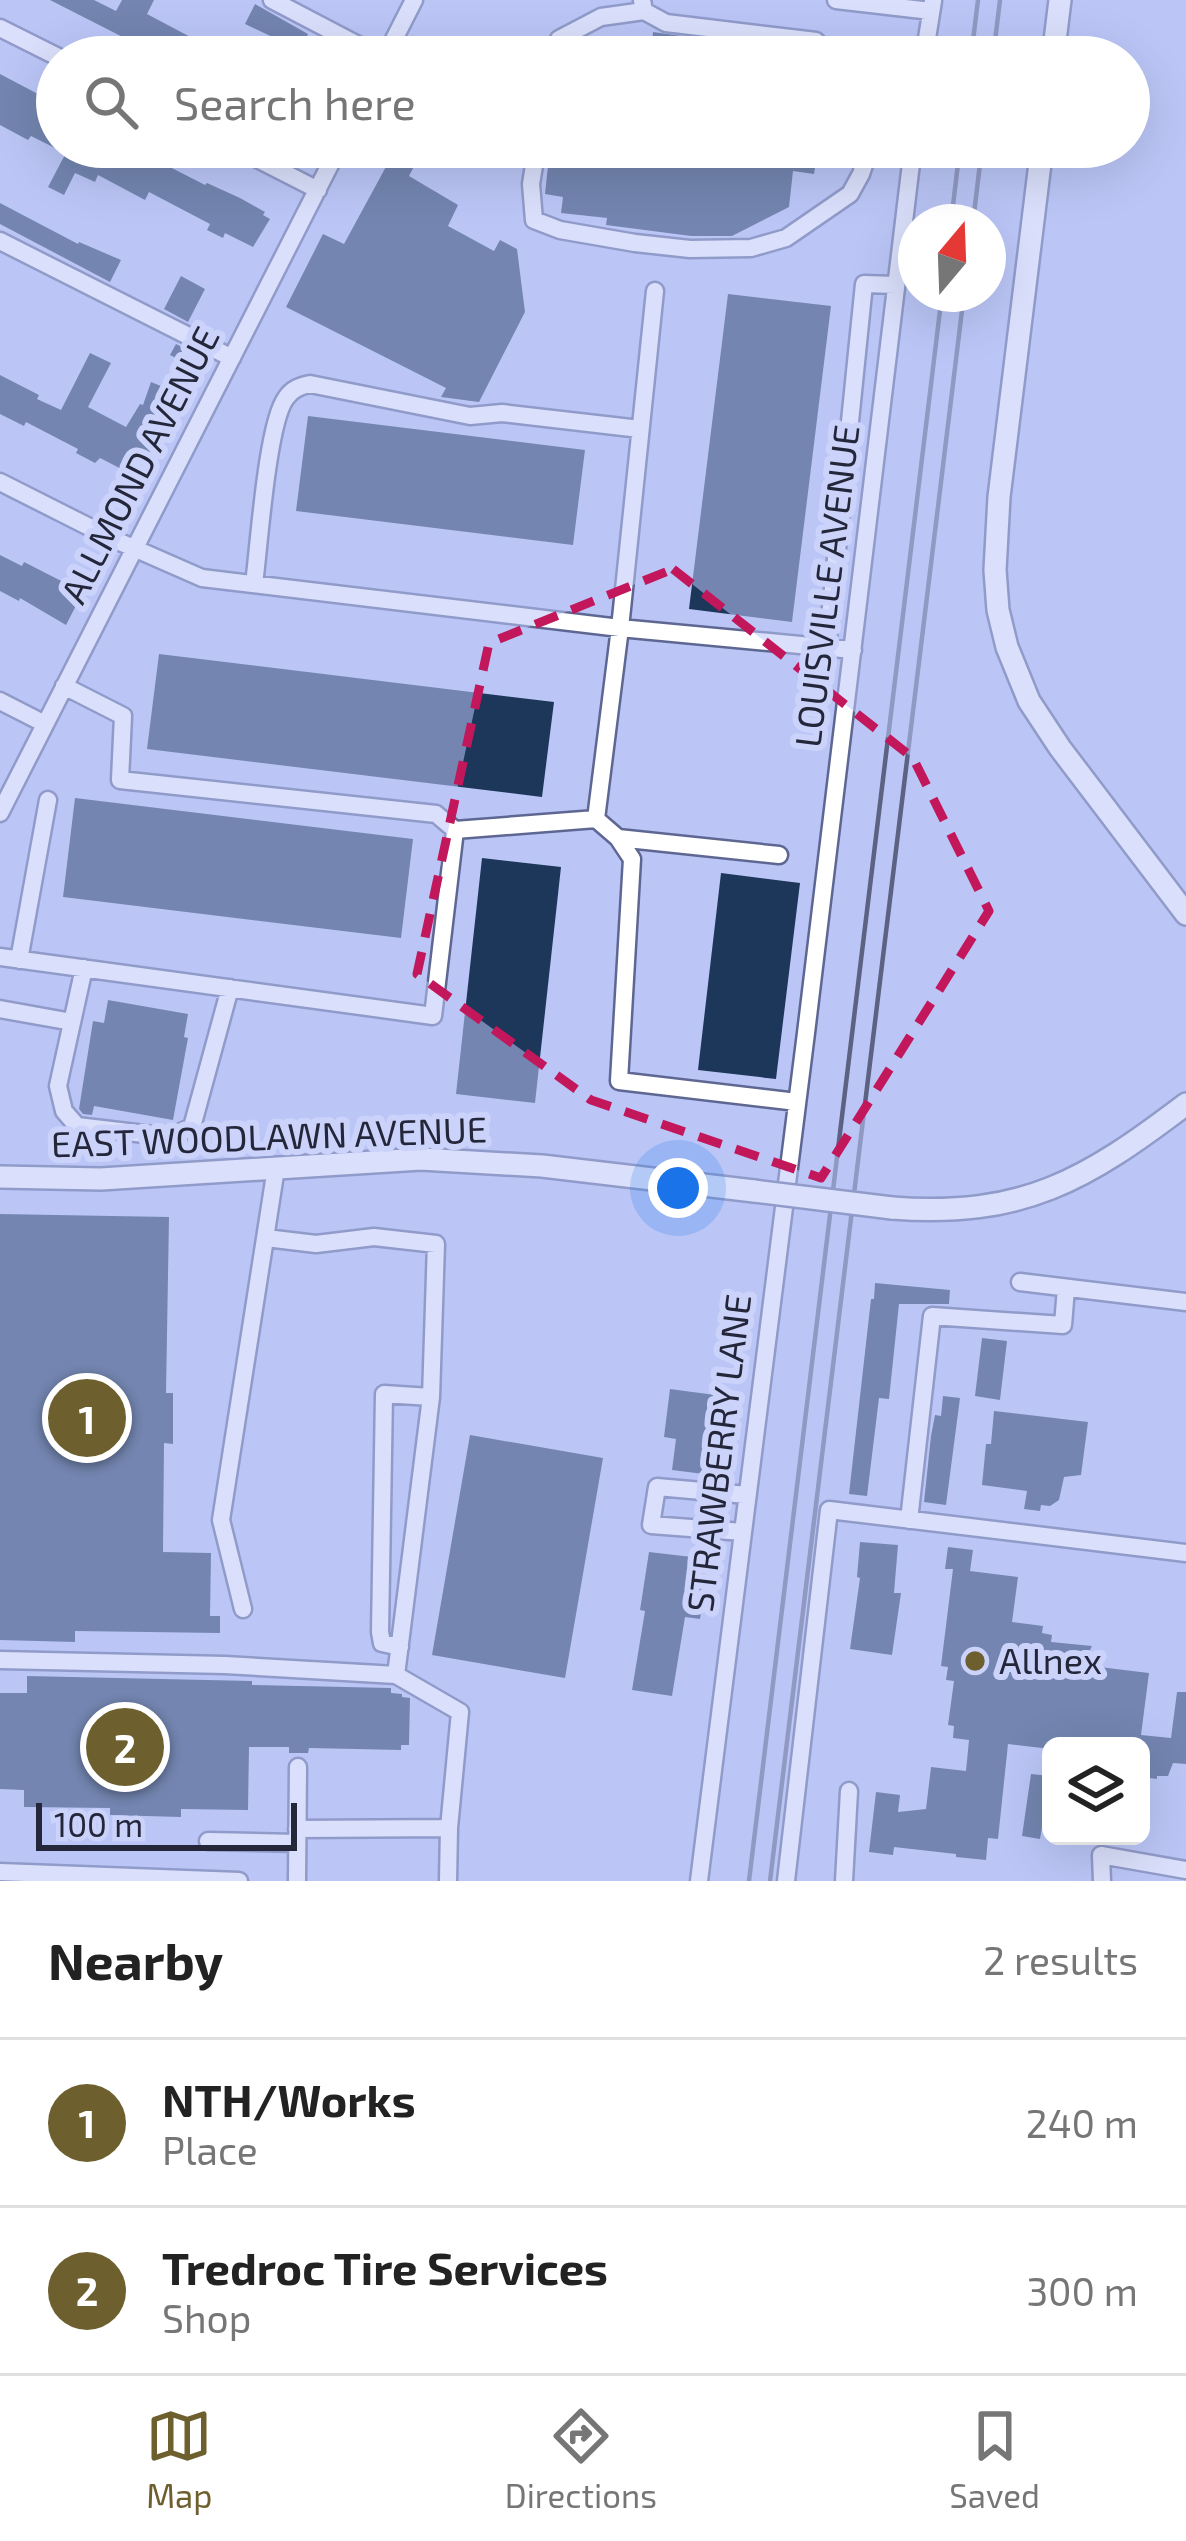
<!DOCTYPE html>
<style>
body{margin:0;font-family:"Exo 2",sans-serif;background:#f2f2f2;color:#222}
.controls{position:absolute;right:36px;bottom:36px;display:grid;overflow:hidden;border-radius:18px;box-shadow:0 12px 48px #0002}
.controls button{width:108px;height:108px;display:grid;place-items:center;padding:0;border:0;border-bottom:3px solid #e0e0e0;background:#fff;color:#222;font:60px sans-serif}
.compass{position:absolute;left:898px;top:204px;width:108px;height:108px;border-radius:50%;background:#fff;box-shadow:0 12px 48px #0002;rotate:19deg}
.scale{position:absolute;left:36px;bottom:30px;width:261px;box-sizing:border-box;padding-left:12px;border:6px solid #24273a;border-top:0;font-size:33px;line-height:42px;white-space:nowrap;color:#24273a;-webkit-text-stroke:9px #cbd3fb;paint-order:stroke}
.you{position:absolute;left:678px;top:1188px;width:42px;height:42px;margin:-30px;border:9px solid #fff;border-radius:50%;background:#1a73e8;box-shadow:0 0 0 18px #1a73e833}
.badge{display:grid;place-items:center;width:78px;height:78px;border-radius:50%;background:#6d602e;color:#fff;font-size:39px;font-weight:700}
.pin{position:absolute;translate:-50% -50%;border:6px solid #fff;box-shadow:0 3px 12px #0006}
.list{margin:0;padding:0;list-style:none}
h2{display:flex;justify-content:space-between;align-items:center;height:156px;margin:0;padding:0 48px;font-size:51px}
h2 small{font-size:39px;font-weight:400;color:#767676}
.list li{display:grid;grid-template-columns:78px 1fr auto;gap:36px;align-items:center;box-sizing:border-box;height:168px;padding:0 48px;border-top:3px solid #e0e0e0}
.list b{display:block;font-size:45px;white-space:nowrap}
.list p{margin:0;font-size:39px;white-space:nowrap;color:#767676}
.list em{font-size:39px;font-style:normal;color:#767676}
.icon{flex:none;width:66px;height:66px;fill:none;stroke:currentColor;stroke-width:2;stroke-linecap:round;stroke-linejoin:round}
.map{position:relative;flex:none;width:1186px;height:1881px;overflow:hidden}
.search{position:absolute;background:#fff;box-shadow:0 12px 48px #0002;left:36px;right:36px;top:36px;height:132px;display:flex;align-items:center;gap:30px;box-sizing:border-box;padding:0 42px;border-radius:66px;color:#767676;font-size:45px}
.sheet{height:492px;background:#fff}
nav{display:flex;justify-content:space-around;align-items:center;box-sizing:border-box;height:168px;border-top:3px solid #e0e0e0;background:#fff;font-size:33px;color:#767676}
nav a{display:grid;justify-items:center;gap:6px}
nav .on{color:#6d602e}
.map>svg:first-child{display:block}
.building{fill:#1c375a}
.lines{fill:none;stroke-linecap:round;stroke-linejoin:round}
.minor-casing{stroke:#5e6792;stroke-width:21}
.major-casing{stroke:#5e6792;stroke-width:26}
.minor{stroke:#fff;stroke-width:16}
.major{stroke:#fff;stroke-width:21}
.rail{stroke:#5c6281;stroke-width:4.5}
.major-bridge-casing{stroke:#5e6792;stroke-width:26;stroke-linecap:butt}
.major-bridge{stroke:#fff;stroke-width:21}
.marked{fill:none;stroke:#c2185b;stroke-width:9;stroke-dasharray:24 15;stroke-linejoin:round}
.poi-dot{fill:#6d602e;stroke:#cbd3fb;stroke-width:4.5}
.labels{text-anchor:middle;stroke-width:12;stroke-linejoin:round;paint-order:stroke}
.street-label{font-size:36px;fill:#24273a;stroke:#cbd3fb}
.poi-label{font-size:36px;fill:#24273a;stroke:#cbd3fb;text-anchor:start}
</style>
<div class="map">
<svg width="1186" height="1881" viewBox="0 0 1186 1881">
<rect width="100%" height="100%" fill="#bbc6f7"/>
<path class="building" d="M50,0H94L116,11L122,0H154L147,14L198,41L200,37L214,44L207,57H152L154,53Z
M255,4L308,34L300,50L245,24Z
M653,32L745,45L744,57H651Z
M0,74L57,104V149L31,136L28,140L0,125Z
M69,147H131L205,185L207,183L240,198L265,212L263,215L270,219L253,247L225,233L223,238L207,230L210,224L149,192L145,200L98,175L95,182L75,173L64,195L48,187Z
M356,147H424L409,176L458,205L448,226L494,251L500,240L517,249L525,312L479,402L441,397L446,388L286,307L323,234L344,244L388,163Z
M550,147H733L732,150L816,161L814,174L793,171L789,207L732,236H691L606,225L607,218L561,213L563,197L545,194Z
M0,203L78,244L79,242L121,260L110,282L0,224Z
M181,276L205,289L188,322L164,309Z
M728,294L831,306L792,622L689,609Z
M176,344L203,358L189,385L170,376L178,359L170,355Z
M90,353L111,363L88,407L126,427L140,404L143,405L151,382L166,388L156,416L164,419L159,430L161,431L137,477L100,458L95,463L76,453L78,449L26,422L24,426L0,414V375L39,395L37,399L61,410Z
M308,416L585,450L573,545L296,511Z
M0,555L22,566L24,562L83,592L66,625L20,598L19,601L0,591Z
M159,654L554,702L542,797L147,749Z
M75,798L413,839L401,938L63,897Z
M482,858L561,867L535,1103L456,1094Z
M721,873L800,883L776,1079L698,1070Z
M108,1000L188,1014L184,1037L188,1038L173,1120L94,1106L92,1115L83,1114L79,1109L93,1021L104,1023Z
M0,1214L169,1217L166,1393H173V1444L164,1443L163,1552L211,1553L210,1616H220V1633L75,1631V1642L0,1640Z
M875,1283L950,1290L949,1304H899L889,1399L879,1398L867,1496L849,1494L871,1299H874Z
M982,1338L1007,1341L1000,1400L975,1396Z
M670,1389L730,1397L720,1476L672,1470L676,1439L664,1437Z
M943,1396L960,1398L946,1505L924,1502L931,1436L935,1415L941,1416Z
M994,1411L1088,1422L1081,1475L1064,1477L1059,1500L1050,1506L1041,1505L1040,1511L1024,1509L1027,1491L982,1485L986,1444H991Z
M470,1435L603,1458L565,1678L432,1655Z
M860,1542L898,1545L894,1593H901L892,1655L850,1649L860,1578L857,1577Z
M948,1547L973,1550L970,1571L1018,1577L1012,1622L1043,1626L1042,1633L1052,1635L1051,1642L1092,1646L1083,1665L1149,1673L1141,1735L1171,1738L1177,1692H1186V1764L1173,1763L1168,1776H1157V1779L1141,1777V1737L1140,1746H1051V1749L1008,1744L998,1839L988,1838L986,1860L956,1857V1854L894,1847L893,1855L869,1852L876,1792L900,1795L898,1812L926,1809L931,1767L966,1771L969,1740L953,1738L954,1726L948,1725L954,1681L946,1680L948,1667L941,1666L953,1569H945Z
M649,1552L709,1559L700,1619L685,1617L672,1696L632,1690L645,1611L640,1610Z
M27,1676L252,1681V1685L391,1688V1693L402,1694V1697L410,1698L409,1745H401V1750L309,1748L308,1753H289V1747H249L248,1810L181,1809V1817L110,1815V1808L24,1807V1790L0,1789V1693H27Z
M1031,1774L1051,1776V1793H1048L1040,1839L1022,1836Z"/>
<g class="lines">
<defs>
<path id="minor" d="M272,0L381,57
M642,0L644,11L666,23L816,41L821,47L820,57
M836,0L931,11
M0,28L58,57
M385,57L414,0
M551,57L559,39L601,17L644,11
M924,57L933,1
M234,147L318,190
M468,147L473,150
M537,147L531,184L534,220L560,230L635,243L690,249L751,248L786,238L850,194L861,174L870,147
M0,241L232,358
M655,291L620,628L853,650
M0,482L113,539L202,578L620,628L596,819L455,830
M254,584C259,547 267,423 286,398C292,389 300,386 310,384L470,416L502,413L640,429
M827,647L864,284L896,285
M0,701L45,724
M0,813L339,147
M596,819L618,838L632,859L619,1081L797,1102
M618,838L779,855
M0,957L433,1016L455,830L436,814L120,780L123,716L64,686
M19,960L48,800
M84,968L58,1086L64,1111L77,1126L170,1137L192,1127L230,988
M0,1009L72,1022
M266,1238L316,1244L374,1237L436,1244L431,1397L396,1675
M1020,1282L1186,1302
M909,1520L932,1316L1063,1325L1066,1288
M743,1532L651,1525L657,1487L747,1495
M243,1609L221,1520L276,1168
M400,1647L382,1643L380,1632L384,1394L431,1397
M0,1660L225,1665L396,1675L460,1712L449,1828L448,1881
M297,1829L449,1828
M208,1841L297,1843
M0,1872L239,1881
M297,1881L298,1767
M699,1881L806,1033L913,147
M786,1881L829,1510L1186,1553
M844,1881L849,1791
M1102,1881L1101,1855L1186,1870"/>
<path id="major" d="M1053,57L1060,0
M1042,147L999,497L995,570L998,610L1007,647L1029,701L1060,748L1186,914
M0,1177L101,1179L421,1159L542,1166L754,1191
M892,1208C1023,1218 1086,1180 1186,1104"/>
</defs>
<use href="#minor" class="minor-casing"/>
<use href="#major" class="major-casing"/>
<use href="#minor" class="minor"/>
<use href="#major" class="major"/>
<path class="rail" d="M971,57L978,0
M993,57L1000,0
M951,222L960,147
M973,222L982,147
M749,1881L942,294
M770,1881L964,294"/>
<defs>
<path id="major-bridge" d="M754,1191L892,1208"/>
</defs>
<use href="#major-bridge" class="major-bridge-casing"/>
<use href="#major-bridge" class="major-bridge"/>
</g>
<path d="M0 0H1186V1881H0ZM673,569L913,758L989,911L821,1178L591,1100L417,974L489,643Z" fill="#bbc6f7" fill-opacity=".55" fill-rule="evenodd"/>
<path class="marked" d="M673,569L913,758L989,911L821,1178L591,1100L417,974L489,643Z"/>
<circle class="poi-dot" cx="975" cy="1661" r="12"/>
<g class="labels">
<g class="street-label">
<text transform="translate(140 465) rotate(-63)" y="13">ALLMOND AVENUE</text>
<text transform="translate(827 586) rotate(-83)" y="13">LOUISVILLE AVENUE</text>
<text transform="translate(269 1137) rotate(-2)" y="13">EAST WOODLAWN AVENUE</text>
<text transform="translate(719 1453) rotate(-83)" y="13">STRAWBERRY LANE</text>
</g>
<g class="poi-label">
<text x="999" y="1674">Allnex</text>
</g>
</g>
</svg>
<div class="controls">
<button><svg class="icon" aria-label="layers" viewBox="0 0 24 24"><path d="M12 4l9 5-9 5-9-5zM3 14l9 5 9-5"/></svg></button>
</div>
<svg class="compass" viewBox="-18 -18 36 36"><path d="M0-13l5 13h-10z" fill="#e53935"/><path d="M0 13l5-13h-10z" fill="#767676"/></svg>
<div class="scale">100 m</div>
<div class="you"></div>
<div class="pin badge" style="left:87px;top:1418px">1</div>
<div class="pin badge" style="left:125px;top:1747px">2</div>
<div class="search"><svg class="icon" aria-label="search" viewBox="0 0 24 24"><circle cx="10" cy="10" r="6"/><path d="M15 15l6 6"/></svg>Search here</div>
</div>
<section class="sheet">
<h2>Nearby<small>2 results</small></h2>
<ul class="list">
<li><span class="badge">1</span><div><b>NTH/Works</b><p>Place</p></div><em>240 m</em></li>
<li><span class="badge">2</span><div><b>Tredroc Tire Services</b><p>Shop</p></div><em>300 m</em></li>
</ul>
</section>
<nav>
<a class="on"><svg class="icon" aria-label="map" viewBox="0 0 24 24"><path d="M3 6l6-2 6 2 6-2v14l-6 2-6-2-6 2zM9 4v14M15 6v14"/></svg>Map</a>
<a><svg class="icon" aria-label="directions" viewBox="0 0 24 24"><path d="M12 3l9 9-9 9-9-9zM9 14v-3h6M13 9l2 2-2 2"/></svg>Directions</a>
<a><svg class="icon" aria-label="saved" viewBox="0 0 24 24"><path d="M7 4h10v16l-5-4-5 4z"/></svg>Saved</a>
</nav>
